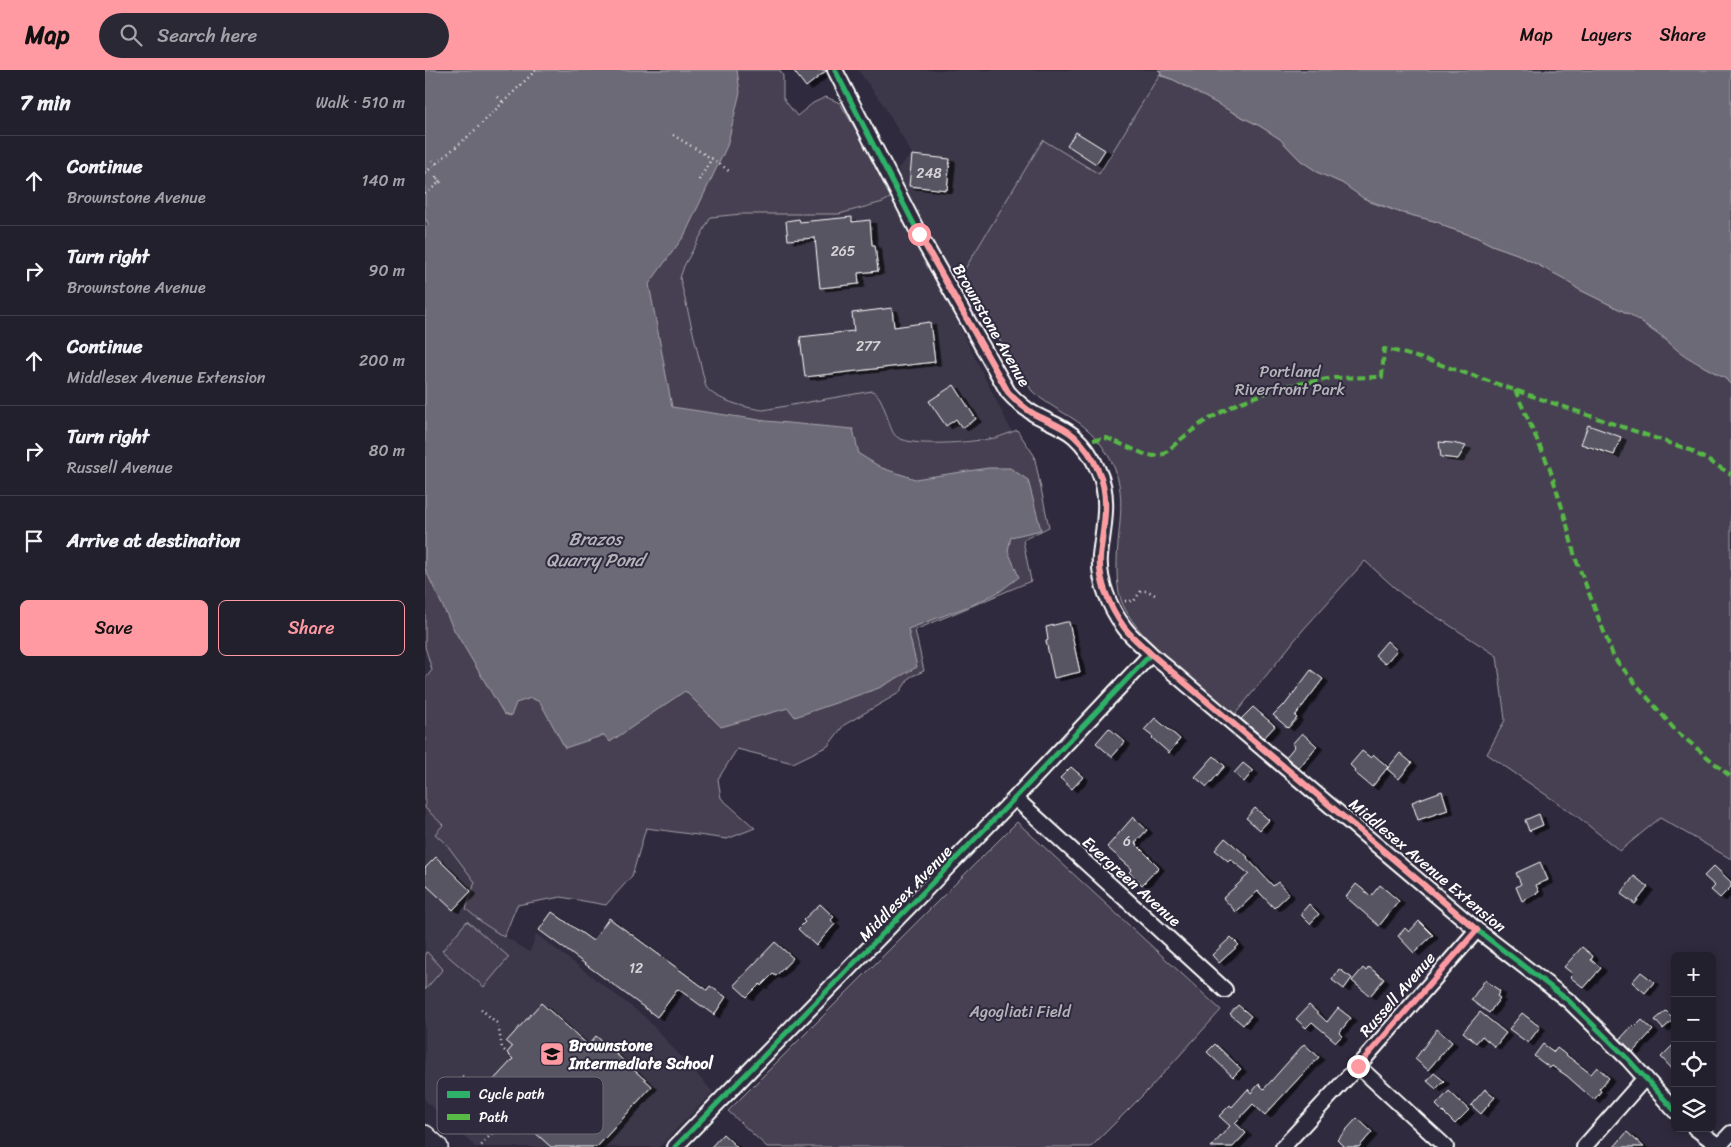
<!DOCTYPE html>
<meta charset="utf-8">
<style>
body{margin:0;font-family:Sriracha,sans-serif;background:#2b2836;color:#f1f3f6}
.controls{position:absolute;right:15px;bottom:15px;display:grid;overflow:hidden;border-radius:8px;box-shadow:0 2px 12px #0003}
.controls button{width:45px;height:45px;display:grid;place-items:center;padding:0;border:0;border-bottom:1px solid #403e4a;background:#23202e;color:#f1f3f6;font:25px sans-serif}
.stop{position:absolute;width:15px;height:15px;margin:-11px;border:4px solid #ff9aa2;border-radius:50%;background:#fff}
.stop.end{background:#ff9aa2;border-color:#fff;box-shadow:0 1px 5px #0008}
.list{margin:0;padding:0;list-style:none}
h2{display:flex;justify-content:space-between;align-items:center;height:65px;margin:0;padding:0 20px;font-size:21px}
h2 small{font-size:16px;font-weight:400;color:#a3a3aa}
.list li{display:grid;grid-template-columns:32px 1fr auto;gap:15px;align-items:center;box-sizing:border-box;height:90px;padding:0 20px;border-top:1px solid #403e4a}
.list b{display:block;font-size:19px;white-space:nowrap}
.list p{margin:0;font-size:16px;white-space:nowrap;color:#a3a3aa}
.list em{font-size:16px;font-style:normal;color:#a3a3aa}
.actions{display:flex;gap:10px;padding:15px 20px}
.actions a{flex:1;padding:11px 0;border:1px solid #ff9aa2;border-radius:8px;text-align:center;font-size:18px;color:#ff9aa2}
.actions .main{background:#ff9aa2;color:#111}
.icon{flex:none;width:28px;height:28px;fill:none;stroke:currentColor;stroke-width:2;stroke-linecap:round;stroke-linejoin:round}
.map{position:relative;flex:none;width:1306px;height:1077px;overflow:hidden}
header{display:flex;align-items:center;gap:30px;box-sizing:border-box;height:70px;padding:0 25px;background:#ff9aa2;color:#111}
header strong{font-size:24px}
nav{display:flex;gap:28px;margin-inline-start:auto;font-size:18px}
.search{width:350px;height:45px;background:#2b2836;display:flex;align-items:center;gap:12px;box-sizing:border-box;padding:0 18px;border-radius:28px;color:#a3a3aa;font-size:19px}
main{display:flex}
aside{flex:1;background:#23202e}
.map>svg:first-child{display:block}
.built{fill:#3c3749}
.green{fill:#464152;stroke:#a2a0a8}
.water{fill:#6d6a77;stroke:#a7a6ad}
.building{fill:#595564;stroke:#fff;filter:url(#shadow)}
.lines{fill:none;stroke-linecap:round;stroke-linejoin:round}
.street-casing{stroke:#fff;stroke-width:18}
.secondary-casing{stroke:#fff;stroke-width:22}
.path{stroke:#fff;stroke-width:2.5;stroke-dasharray:1 4;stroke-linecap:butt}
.street{stroke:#2f2a3d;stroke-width:14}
.secondary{stroke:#2f2a3d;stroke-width:19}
.quiet{stroke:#58b947;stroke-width:4;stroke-dasharray:8 4;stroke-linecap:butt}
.cycleway-casing{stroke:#2f2a3d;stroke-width:8}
.cycleway{stroke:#2db169;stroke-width:5}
.route{stroke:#ff9aa2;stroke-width:6}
.labels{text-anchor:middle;stroke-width:4;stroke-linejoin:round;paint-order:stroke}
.number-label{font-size:14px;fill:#d6d4d8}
.street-label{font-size:16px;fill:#fff;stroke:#2f2a3d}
.park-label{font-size:16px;fill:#b5b3ba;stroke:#2f2a3d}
.poi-label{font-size:16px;font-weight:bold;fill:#fff;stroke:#2f2a3d;text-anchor:start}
.water-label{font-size:18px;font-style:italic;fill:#b6b4bb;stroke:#2f2a3d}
.key{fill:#2f2a3d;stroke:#6d6a77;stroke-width:1}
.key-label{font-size:14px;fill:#fff}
</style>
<header>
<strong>Map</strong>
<div class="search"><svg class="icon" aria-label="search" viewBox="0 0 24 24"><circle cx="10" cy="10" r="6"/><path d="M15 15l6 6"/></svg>Search here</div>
<nav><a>Map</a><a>Layers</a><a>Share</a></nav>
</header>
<main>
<aside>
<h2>7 min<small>Walk · 510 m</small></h2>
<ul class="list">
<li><svg class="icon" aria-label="ahead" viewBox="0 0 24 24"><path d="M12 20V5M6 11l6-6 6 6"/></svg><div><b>Continue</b><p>Brownstone Avenue</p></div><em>140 m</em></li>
<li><svg class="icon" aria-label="right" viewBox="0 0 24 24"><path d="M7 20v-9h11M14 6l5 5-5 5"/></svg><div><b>Turn right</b><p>Brownstone Avenue</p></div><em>90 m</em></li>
<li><svg class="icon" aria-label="ahead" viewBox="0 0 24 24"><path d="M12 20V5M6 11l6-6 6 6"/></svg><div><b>Continue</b><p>Middlesex Avenue Extension</p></div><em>200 m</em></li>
<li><svg class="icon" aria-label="right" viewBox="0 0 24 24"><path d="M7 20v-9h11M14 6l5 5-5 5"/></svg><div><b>Turn right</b><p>Russell Avenue</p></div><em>80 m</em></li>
<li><svg class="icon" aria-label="arrive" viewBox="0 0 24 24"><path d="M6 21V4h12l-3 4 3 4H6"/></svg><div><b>Arrive at destination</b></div></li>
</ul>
<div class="actions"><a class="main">Save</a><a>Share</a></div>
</aside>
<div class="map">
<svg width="1306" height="1077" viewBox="0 0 1306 1077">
<defs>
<filter id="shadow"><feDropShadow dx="5.5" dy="3" stdDeviation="0" flood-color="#0009"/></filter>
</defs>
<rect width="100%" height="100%" fill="#2f2a3d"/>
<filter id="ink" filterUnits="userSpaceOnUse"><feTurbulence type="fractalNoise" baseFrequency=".02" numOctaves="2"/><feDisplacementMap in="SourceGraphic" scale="10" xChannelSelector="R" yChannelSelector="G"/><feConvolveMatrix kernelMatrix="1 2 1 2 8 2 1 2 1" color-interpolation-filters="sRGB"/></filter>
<g filter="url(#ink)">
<path class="built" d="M433,0H733L736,2L674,104L618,71L521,230L587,362L571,367L514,373L490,374L476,370L469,364L453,326L338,340L326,339L297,329L282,320L281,317L255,208L259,196L286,147L479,120L473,98L487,84L459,36Z
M0,738L18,756L11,764L22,775L50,812L41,839L59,854L105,882L111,864L220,947L288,1022L234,1077H50L0,1030Z"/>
<path class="green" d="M0,0H355L358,6V28L372,46L388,33L401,27L415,33L470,125L458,132L414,144H316L286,147L259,196L255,208L281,317C290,330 322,338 338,340L447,321C459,325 462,353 469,364C479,380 552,371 570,368C577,366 585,363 592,360L609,385L624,457L598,470L606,511L490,560L499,601L485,607L474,623L419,655L403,676L368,693L312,679L293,709L296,728L330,758L302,769L221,758L207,806L181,835L136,827L92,835L79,867L59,854L41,839L50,812L22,775L10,764L18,755L0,738V609L7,600L0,577Z
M736,2V6L749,10L811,44L835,56L855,69L875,90L894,103L917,113L945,132L974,142L1013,152L1021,157L1051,167L1067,175L1092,184L1138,208L1153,219L1206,245L1268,290L1301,309L1306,315V789L1235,748L1195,781L1153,747L1062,684L1080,650L1072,586L978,525L940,491L877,561L807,648C798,640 789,633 781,626C773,618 766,608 758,601C735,581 707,559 696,530C693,521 692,510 692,500C691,454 708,418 677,376C657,347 631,343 607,321L535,207L618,70L674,104Z
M592,752L796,940L725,1018L666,1077H342L303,1041Z
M42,851L84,887L59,917L17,881Z
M2,882L18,899L0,920V883Z"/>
<path class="water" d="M0,0H312L315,22L302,76L259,166L224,214L247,337L341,351L428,359L434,384L457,398L490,409L563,398H585L603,410L616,460L586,467L583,481L594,507L574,522L547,535L483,559L492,597L454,618L370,647L363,638L296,657L260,621L185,672L179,665L140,678L115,632L106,628L91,633L86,646L79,644L28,558L0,499V158L4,155L0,148Z
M733,0H1306V315L1301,309C1283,298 1254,286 1241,269L1206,245L1153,219L1138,208L1092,184L1067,175L1051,167L1021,157L1013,152L974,142L938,128L917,113L894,103L875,90L855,69L835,56L811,44L749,10L736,5V2Z"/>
<path class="building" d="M368,0H401V1L381,17Z
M651,62L680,80L671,94L642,75Z
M487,85L525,89L522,120L484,116Z
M427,147V152L445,150L447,175H450L453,201L433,203L434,214L395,218L390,168L363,170L361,151L374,149L375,152Z
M467,238L469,257L505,252L510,292L380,307L375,267L429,261L427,243Z
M529,315L551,349L537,358L531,349L521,356L504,331Z
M1163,355L1196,367L1189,385L1156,374Z
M1014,372L1027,373L1041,376L1033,389L1016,387Z
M641,552H644L655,602L629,608L621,571L623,570L621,557Z
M962,571L972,580L960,594L950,585Z
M886,600L898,609L870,646L872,648L863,658L848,645L858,635L859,636Z
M828,637L850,656L839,668L816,649Z
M730,648L755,669L744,683L727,668L728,667L719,660Z
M684,658L700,672L687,687L671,673Z
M877,663L892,676L874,698L861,687L870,676L867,674Z
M937,681L946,688L949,685L963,697L947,717L929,702L930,700L925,695Z
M975,683L987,693L974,709L962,699Z
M789,686L800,696L782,717L770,707Z
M818,693L828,701L819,712L809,703Z
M646,697L658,707L647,719L635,708Z
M1017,721L1023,740L993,750L987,732Z
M830,738L844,750L835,760L821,748Z
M1114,744L1118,755L1104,761L1100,750Z
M708,747L722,760L710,773L734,797L717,815L704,802L707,799L682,777Z
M800,768L823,787L822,788L848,816L853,812L864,824L849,838L833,821L811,842L798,828L824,804L805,789L803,791L790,780Z
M11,787L46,821L28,840L0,814V798Z
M1115,792L1123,810L1111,815L1114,822L1097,831L1091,817L1096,814L1091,803Z
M1289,796L1306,812V817L1295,828L1286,820L1290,816L1279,806Z
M1209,806L1223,817L1210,834L1196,824Z
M931,814L946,826L955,815L974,831L954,856L921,827Z
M395,834L409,847L406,850L410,854L391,876L373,859L380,852L378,850Z
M884,834L894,844L885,854L877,846V842Z
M127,842L168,871L184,848L282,920L285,916L301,927L289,945L253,919L232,947L114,860Z
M994,851L1008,865L989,883L973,866L980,858L984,862Z
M806,867L814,875L794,893L787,885Z
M350,872L368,888L351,906L348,904L336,916L335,914L322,927L309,915Z
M1157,877L1168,886L1166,890L1176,898L1159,918L1145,907L1148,904L1139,897Z
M944,897L959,909L945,926L927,911L938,898L941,901Z
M914,899L927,908L919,919L907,910Z
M1216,902L1229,912L1220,923L1207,912Z
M1060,910L1075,921L1072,926L1075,928L1064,943L1046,930Z
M116,933L163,975L171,966L227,1016L172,1077H126L87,1042L84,1045L74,1036L77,1033L61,1018L88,989L82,983L87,977L81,972Z
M813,935L826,946L818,955L805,944Z
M884,935L902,952L913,938L926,948L914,963L917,966L911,972L887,952L881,958L871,949Z
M1241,941L1249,949L1238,959L1230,950Z
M1055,942L1081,963L1070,977L1057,966L1051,973L1038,962Z
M1097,943L1115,957L1103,973L1084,959Z
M1217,950L1228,960L1208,982L1195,969L1208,955L1210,957Z
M1012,959L1027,972L1003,1000L990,989Z
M1250,973V1002L1236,987Z
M790,974L816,999L808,1007L782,982Z
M879,974L894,987L874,1008L840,1045L828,1034L810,1053L821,1063L808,1077H786L805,1056L794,1046L805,1035L807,1037L823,1019L826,1023L834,1014L839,1019Z
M1118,974L1129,982L1132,978L1166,1004L1172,997L1184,1008L1174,1019L1176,1021L1169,1030L1142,1006L1127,996L1125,998L1109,986Z
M1009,1003L1019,1011L1011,1019L1002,1011Z
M1060,1019L1070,1027L1056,1044L1046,1035Z
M1024,1021L1044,1040L1030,1054L1011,1035Z
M932,1048L947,1062L934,1077H919L912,1070Z
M1202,1062L1219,1077H1189Z
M298,1064L312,1077H286Z"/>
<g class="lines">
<defs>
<path id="street" d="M410,0L494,164L583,322C591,331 599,338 609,344C622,351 637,356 649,366C659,375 668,388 673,400C686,427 678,458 675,486C673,511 685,538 699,557C706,567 717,575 726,584L1052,860L1144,931L1203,989L1250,1041
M590,728L800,920
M933,996L1021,1077
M1270,1058L1295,1077
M1294,1076L1306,1063
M250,1077L590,728L726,584
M858,1077L933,996L1052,860
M1159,1077L1220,1008"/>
<path id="secondary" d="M0,1065L13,1077"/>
</defs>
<use href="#street" class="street-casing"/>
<use href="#secondary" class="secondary-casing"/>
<path class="path" d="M73,27L78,32
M248,65L294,93L305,102
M7,90L11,94
M0,103L46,64L111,0
M274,110L287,88
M0,124L15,112L10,106L18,115
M700,531H709L716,521H723L732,526
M56,939L73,954L77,978L82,983
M37,1006L75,1042L72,1046V1050L76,1053L55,1077
M76,1053L81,1057L84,1054L95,1065L97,1063L80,1045L82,1043"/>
<use href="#street" class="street"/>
<use href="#secondary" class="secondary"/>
<path class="quiet" d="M1090,320L1125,399L1140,447L1150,487L1189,588L1250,660L1306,707
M668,370L682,368L719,384L729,386L739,384L755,370L777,353L813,333L860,316L909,308L957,307L959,279L970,281L1005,291L1265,380L1306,404"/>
<defs>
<path id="cycleway" d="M410,0L494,164L583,322C591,331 599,338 609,344C622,351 637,356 649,366C659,375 668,388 673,400C686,427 678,458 675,486C673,511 685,538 699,557C706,567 717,575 726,584L1052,860L1144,931L1203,989L1250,1041
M250,1077L590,728L726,584"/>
</defs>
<use href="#cycleway" class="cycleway-casing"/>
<use href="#cycleway" class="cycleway"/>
</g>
</g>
<g class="lines" filter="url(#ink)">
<path class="route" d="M494,164L583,322C591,331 599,338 609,344C622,351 638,356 649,366C659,375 668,388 673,400C686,427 678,458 675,486C673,511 685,538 699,557C706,567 717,575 726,584L1052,860L933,996"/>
</g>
<defs>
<symbol id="school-square" viewBox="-11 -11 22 22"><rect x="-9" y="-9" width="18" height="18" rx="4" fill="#ff9aa2" stroke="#2f2a3d"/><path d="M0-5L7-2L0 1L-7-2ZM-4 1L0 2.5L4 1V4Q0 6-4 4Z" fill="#111"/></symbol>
</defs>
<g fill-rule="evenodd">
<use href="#school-square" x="113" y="970" width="28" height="28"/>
</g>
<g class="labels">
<g class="number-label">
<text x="504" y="108">248</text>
<text x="418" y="186">265</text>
<text x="443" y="281">277</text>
<text x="702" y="776">6</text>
<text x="211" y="903">12</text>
</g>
<g class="street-label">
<text transform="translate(567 255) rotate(60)" y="6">Brownstone Avenue</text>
<text transform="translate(1003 795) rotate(40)" y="6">Middlesex Avenue Extension</text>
<text transform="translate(707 811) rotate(42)" y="6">Evergreen Avenue</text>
<text transform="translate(480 823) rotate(-46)" y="6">Middlesex Avenue</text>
<text transform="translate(972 924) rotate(-49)" y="6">Russell Avenue</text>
</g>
<g class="park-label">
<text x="865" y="307">Portland<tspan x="865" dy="18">Riverfront Park</tspan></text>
<text x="595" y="947">Agogliati Field</text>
</g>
<g class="poi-label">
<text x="144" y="981">Brownstone<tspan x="144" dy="18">Intermediate School</tspan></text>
</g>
<g class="water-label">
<text x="170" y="475">Brazos<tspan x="170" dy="21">Quarry Pond</tspan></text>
</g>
</g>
<rect x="12" y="1007" width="166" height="57" rx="8" class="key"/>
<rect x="22" y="1021" width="23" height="7" fill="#2db169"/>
<rect x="22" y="1044" width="23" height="6" fill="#58b947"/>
<g class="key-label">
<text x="54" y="1029">Cycle path</text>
<text x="54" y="1052">Path</text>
</g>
</svg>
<div class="controls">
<button>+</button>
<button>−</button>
<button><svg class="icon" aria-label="locate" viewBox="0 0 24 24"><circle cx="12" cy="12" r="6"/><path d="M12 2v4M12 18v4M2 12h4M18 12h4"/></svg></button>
<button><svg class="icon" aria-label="layers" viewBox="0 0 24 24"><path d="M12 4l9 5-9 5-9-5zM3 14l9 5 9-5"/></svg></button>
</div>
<div class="stop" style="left:494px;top:164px"></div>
<div class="stop end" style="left:933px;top:996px"></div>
</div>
</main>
